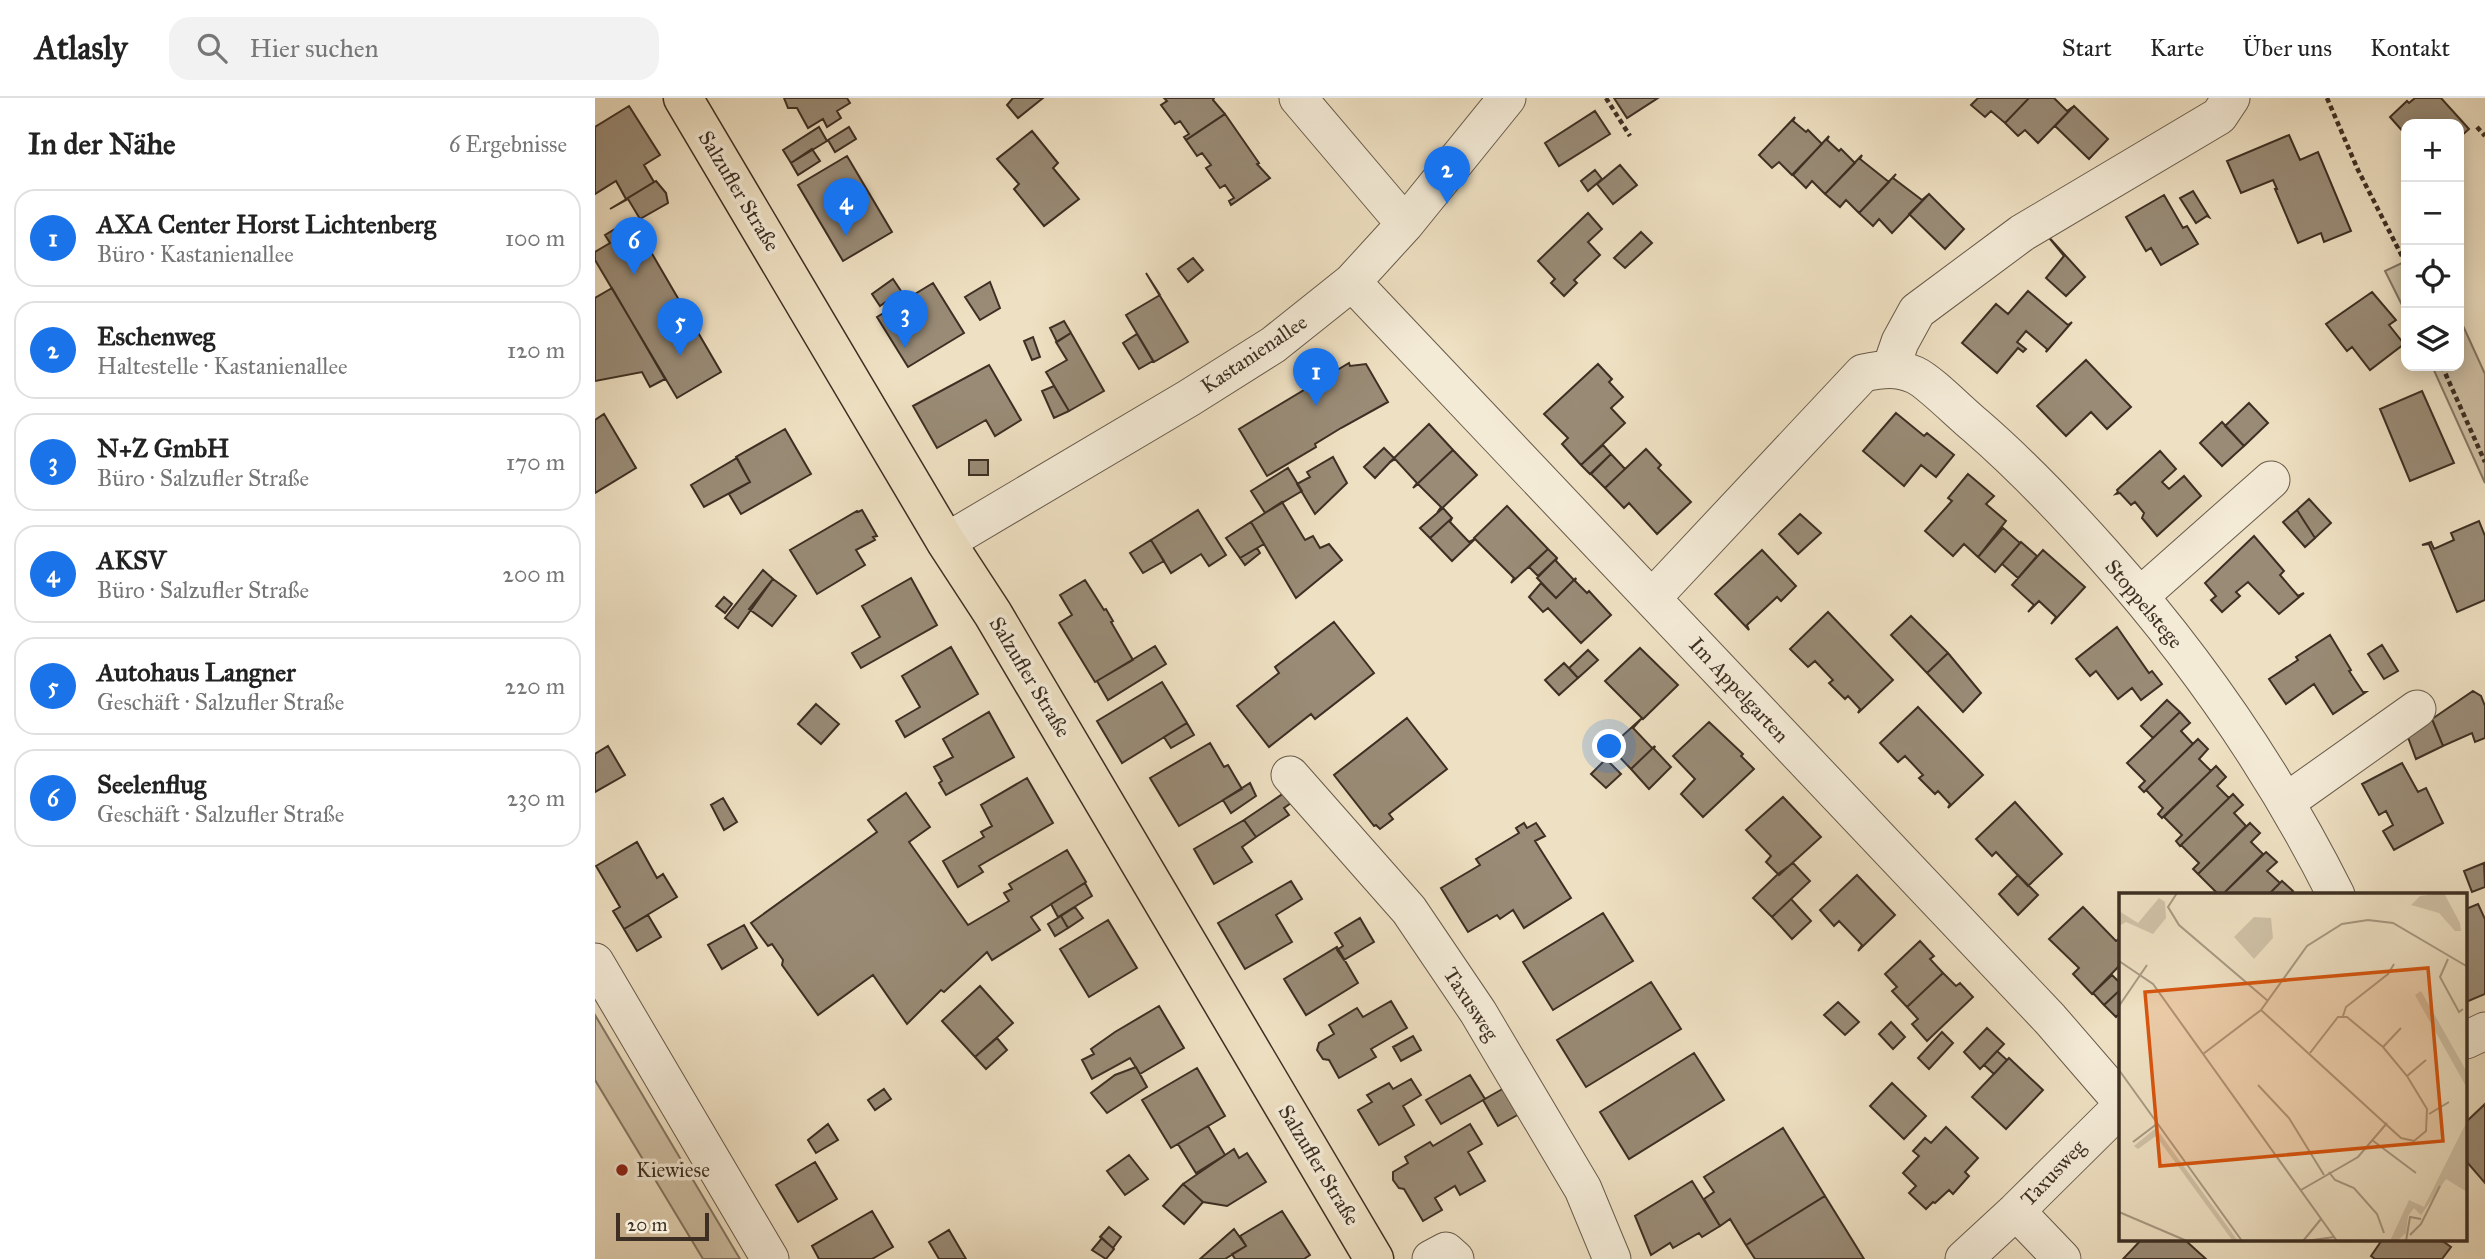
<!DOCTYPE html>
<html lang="de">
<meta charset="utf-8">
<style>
body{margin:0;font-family:"IM FELL Great Primer",serif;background:#f2f2f2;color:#222}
.controls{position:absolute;right:21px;top:21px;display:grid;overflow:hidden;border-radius:14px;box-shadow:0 4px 18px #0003}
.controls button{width:63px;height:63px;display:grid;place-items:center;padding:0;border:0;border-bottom:2px solid #e0e0e0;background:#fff;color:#222;font:35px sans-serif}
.scale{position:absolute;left:21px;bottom:18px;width:93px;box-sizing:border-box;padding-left:7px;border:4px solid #3d2f23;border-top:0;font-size:19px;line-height:24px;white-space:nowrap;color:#3d2f23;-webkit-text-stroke:5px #f4ebd7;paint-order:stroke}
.you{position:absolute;left:1015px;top:649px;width:24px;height:24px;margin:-18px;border:5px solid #fff;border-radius:50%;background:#1a73e8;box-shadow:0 0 0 10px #1a73e833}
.badge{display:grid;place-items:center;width:46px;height:46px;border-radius:50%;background:#1a73e8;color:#fff;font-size:23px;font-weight:700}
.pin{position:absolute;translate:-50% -58px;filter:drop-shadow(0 2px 4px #0008)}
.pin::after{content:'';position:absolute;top:37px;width:24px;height:21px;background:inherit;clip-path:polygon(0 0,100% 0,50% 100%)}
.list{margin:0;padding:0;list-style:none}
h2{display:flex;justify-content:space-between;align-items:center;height:91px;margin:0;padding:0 28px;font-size:30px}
h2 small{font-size:23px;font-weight:400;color:#767676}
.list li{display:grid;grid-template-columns:46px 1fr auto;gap:21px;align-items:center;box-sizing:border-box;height:98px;margin:0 14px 14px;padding:0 14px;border:2px solid #e0e0e0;border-radius:21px}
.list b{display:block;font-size:26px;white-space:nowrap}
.list p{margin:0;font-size:23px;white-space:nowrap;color:#767676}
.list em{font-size:23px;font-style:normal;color:#767676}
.icon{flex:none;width:38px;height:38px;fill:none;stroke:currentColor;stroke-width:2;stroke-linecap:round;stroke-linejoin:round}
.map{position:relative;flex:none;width:1890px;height:1161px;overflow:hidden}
header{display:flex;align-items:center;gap:42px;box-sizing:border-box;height:98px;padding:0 35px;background:#fff;border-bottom:2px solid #e0e0e0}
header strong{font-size:33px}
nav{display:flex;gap:38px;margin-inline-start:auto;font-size:24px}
.search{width:490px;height:63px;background:#f2f2f2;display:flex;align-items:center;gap:18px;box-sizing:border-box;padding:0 24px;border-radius:21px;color:#767676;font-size:26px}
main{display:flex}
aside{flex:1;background:#fff}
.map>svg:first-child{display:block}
.green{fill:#d0c2a7;stroke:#867865;stroke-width:2}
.building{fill:#998b76;stroke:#3d2f23;stroke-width:2}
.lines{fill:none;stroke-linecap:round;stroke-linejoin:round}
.minor-casing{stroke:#695b4b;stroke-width:39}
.major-casing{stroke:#3d2f23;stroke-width:41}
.path{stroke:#3d2f23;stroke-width:4.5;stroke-dasharray:5 3.5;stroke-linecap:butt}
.minor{stroke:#f4ebd7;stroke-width:37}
.major{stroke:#eee0c2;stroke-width:38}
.poi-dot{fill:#8f2418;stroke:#f4ebd7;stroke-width:2.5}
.labels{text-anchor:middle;stroke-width:7;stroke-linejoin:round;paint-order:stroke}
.street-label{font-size:21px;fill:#3d2f23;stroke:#f4ebd7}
.poi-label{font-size:21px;fill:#3d2f23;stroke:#f4ebd7;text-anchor:start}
.inset-road{fill:none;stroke:#a79982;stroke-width:2}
.view{fill:#d7550e;fill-opacity:0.15;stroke:#d7550e;stroke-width:3.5}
.inset-edge{fill:none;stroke:#3d2f23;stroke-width:3.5}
</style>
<header>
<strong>Atlasly</strong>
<div class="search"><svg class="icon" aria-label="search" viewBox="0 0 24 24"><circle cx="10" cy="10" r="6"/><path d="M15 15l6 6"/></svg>Hier suchen</div>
<nav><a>Start</a><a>Karte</a><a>Über uns</a><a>Kontakt</a></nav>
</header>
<main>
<aside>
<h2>In der Nähe<small>6 Ergebnisse</small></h2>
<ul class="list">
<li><span class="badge">1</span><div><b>AXA Center Horst Lichtenberg</b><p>Büro · Kastanienallee</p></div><em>100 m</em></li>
<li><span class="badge">2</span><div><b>Eschenweg</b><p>Haltestelle · Kastanienallee</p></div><em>120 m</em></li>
<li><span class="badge">3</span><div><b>N+Z GmbH</b><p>Büro · Salzufler Straße</p></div><em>170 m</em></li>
<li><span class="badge">4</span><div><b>AKSV</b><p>Büro · Salzufler Straße</p></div><em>200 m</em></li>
<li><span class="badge">5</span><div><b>Autohaus Langner</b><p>Geschäft · Salzufler Straße</p></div><em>220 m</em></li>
<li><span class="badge">6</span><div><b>Seelenflug</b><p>Geschäft · Salzufler Straße</p></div><em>230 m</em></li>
</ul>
</aside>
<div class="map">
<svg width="1890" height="1161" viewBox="0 0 1890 1161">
<rect width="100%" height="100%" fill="#eee0c2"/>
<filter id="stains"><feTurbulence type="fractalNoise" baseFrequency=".00286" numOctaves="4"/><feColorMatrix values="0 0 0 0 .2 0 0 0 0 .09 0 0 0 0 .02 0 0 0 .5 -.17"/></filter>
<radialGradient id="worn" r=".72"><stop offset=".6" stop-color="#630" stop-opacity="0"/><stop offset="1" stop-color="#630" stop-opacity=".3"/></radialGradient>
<path class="green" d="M1811,163V215L1790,173Z
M1864,219L1890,276V385L1837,268H1864Z
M0,917L145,1161H108L0,982Z"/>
<path class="building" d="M189,0H252L255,5L242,13L246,20L232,29L228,21L213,30L202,10H193Z
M418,0H448L423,20L412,7Z
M569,0H619L618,2L630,16L591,42L589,39L594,36L585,23L580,26L566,7L572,3Z
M1019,0H1063L1032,20Z
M1383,0H1434L1410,25L1396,13L1390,19L1376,7Z
M1434,0H1459L1472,13L1479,8L1443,45L1430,32L1423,38L1410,25Z
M1820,0H1846L1874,31L1864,40V26H1811V37L1795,19L1812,3L1814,5Z
M34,8L65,57L49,67L59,84L31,101L21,83L0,96V29Z
M1479,8L1513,41L1494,61L1460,28Z
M1000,13L1015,36L964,68L950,45Z
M630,16L664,65L662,66L675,80L636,107L634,103L639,100L630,87L625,90L611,70L616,67L607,55L602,58L591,42Z
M1200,19L1198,23L1211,34L1213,32L1227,46L1197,77L1184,64L1177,70L1164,57Z
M224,29L232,43L196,65L188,52Z
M254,29L261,41L240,54L233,42Z
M437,33L463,65L458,70L484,101L449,128L419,91L424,86L402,61Z
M1694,37L1705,62L1723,54L1756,133L1729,144L1726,135L1703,145L1680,91H1682L1678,82L1646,95L1632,63Z
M1234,38L1232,42L1244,53L1246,51L1260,65L1230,96L1217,83L1211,90L1198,77Z
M217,51L225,63L203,77L196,65Z
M1267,57L1265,61L1294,84L1264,115L1251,102L1245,109L1230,96Z
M252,58L297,134L248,163L203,87Z
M1025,67L1042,87L1018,106L1002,86Z
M1000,72L1007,81L993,93L986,83Z
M1301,76L1298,80L1327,102L1334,96L1297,135L1284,121L1278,128L1264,115Z
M61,83L71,95L73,105L45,121L33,101L15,111Z
M1598,93L1614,119L1612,118L1601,125L1585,100Z
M1334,96L1369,131L1350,151L1314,116Z
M1569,97L1588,130L1592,128L1603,146L1566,167L1556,150L1551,153L1531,119Z
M993,115L1007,131L993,144L1005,157L979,182L982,185L969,198L956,185L960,181L943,163Z
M25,128L30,137L42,130L126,274L82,300L0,162V154L15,145L10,137Z
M1046,134L1057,145L1030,170L1019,160Z
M1451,136L1490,179L1471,198L1451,180L1469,158Z
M598,160L608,172L593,184L583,171Z
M551,175L593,244L559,264L531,217L565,197Z
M298,181L306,193L285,208L277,196Z
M395,184L405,210L385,222L370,199Z
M338,185L369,235L313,269L282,219Z
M17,190L70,281L55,289L47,274L0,283V200Z
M1433,193L1473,227L1477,224L1451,254L1452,251L1431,233L1422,244L1431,251L1428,254L1423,250L1402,275L1367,245L1401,206L1413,216Z
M1777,194L1801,222L1794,227L1809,246L1775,272L1757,249L1752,253L1731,226Z
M469,223L476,235L462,244L455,230Z
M476,235L509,293L474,313L451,274L472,262L461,244Z
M542,236L558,263L544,271L528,245Z
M438,239L445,259L437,262L429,243Z
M1491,262L1536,309L1512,331L1496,314L1471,338L1442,308Z
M754,265L755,268L771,266L793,304L746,330L720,346L721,349L672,378L644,331Z
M1003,266L1017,281L1014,284L1028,299L1016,310L1030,325L986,367L967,346L973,340L949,316Z
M394,267L426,322L400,338L391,322L342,350L318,308Z
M459,288L474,313L459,320L447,293Z
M1827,293L1859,365L1815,383L1785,311Z
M1654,305L1673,325L1649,348L1630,328Z
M1301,315L1329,338L1332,335L1359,357L1341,379L1326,367L1309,388L1268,353Z
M9,316L41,370L0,395V322Z
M1627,324L1649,348L1627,368L1605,345Z
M834,326L858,352L818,390L822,385L800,361L794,365Z
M190,331L216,376L146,416L134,396L155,384L141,359Z
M1008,347L1016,356L995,376L986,367Z
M789,350L799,360L780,380L769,369Z
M1051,351L1066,367L1063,370L1096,404L1062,436L1034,405L1029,410L1010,390Z
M858,352L882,377L842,415L846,409L823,386L818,390Z
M1565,353L1581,371L1567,384L1574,391L1589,378L1606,398L1562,438L1547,420L1549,415L1540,404L1536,407L1525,395L1521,396L1523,394L1522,392Z
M1016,356L1030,371L1010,390L996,376Z
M738,359L752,385L720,416L702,386L715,379L712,374Z
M142,360L155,384L109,409L96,387Z
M374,362H393V377H374Z
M693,370L707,393L670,415L656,393Z
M1373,376L1399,398L1391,406L1411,423L1383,459L1369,446L1358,458L1330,433L1357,403L1353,400Z
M1714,401L1736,425L1720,440L1702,412Z
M687,404L710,442L718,438L725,450L734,446L747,462L701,500L656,424Z
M912,408L953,451L916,485L919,480L879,440Z
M848,410L857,420L835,440L825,430Z
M267,412L282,438L278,439L280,442L261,452L270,467L222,496L195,452L262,413L263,414Z
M603,412L631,457L614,468L606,456L576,475L556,442Z
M1702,412L1720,440L1710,449L1688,424Z
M1205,416L1226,435L1203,456L1184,436Z
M857,420L855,424L874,444L880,441L857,463L835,440Z
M1884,423L1890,438V502L1862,514L1834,446L1827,447L1836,444L1839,451L1859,442L1856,435Z
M656,424L669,446L645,460L631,440Z
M1408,430L1425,445L1400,474L1383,459Z
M1659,438L1689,473L1685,477L1703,498L1709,495L1684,516L1653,484L1641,494L1645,498L1627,514L1616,502L1621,498L1610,485Z
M556,442L569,463L548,475L535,455Z
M1426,444L1442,458L1423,480L1407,466Z
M662,450L665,455L650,467L645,460Z
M953,451L962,460L943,478L934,469Z
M1167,452L1201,488L1186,503L1182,499L1152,527L1154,532L1120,496Z
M1448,452L1490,489L1456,526L1461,519L1444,503L1433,514L1439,507L1417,487Z
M962,460L961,463L979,482L961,500L942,480Z
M168,472L178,481L143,530L130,520Z
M316,480L342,527L266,570L257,555L285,539L267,508Z
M981,480L980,483L992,495L994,493L1016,517L986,545L953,510L948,514L934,499L946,485L961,500Z
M178,481L201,498L177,528L154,511Z
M490,482L509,512L511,511L518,523L516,524L538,562L500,584L464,525L477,517L465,497Z
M129,499L137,506L130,515L121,508Z
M1233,514L1298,582L1263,615L1265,611L1253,598L1250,601L1234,585L1238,582L1220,563L1213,569L1195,551Z
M1316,518L1353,555L1332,575L1296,537Z
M739,524L779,575L720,621L716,616L674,649L642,608L684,575L680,569Z
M1522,529L1554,575L1557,573L1567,586L1546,602L1537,590L1523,601L1501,573L1495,578L1481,561Z
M1735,537L1756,572L1754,573L1768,594H1771L1738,616L1719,586L1691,606L1674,581L1703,562L1701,559Z
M1787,547L1803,573L1789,581L1773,556Z
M560,548L571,566L513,602L502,583Z
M356,549L383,596L310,639L301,623L325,609L307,578Z
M1045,550L1083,587L1048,621L1010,583Z
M993,552L1003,562L983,580L974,570Z
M1353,555L1386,595L1368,614L1332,575Z
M969,565L983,580L964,597L950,582Z
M567,584L592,625L527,665L502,623Z
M1878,593L1886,598L1890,608V640L1880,644L1877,635L1848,648L1837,621Z
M1572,602L1585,614L1558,640L1546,628Z
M221,606L244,626L226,646L203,626Z
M1323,609L1388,677L1353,710L1355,706L1343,693L1340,696L1324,680L1328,677L1310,658L1303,664L1285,645Z
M394,614L419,659L351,697L344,685L347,683L339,669L358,659L348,641Z
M1585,614L1595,625L1586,633L1598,646L1549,694L1544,689L1550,683L1532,665Z
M812,620L852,671L794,716L798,721L785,731L781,727L779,728L739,677Z
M1047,620L1038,630L1057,650L1060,648L1036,671L1015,649Z
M1837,621L1848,648L1821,661L1810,631Z
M1114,624L1148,656L1146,658L1159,671L1108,719L1086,696L1100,681L1078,658Z
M592,625L599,637L576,650L569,639Z
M1603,641L1613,651L1604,661L1616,673L1567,720L1563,716L1568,710L1551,692Z
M615,645L629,669L633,667L647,691L584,728L555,680Z
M13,648L30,677L0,694V656Z
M1060,648L1059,651L1076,669L1054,691L1036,671Z
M1011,661L1026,676L1011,690L996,676Z
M1807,665L1823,694L1831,690L1848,725L1799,752L1788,733L1798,727L1791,713L1784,717L1767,686Z
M1621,668L1631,679L1622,688L1634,700L1585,748L1581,743L1587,737L1569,719Z
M432,680L458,725L384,768L388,774L363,789L348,763L389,739L386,734L397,728L386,707Z
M655,685L661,698L636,715L628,702Z
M311,695L335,729L314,744L373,827L414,803L409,795L417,791L414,786L472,752L491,784L436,819L445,832L397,862L392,854L349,894L346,892L312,926L278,877L223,917L187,867L188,862L177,846L173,848L156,825L282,734L273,722Z
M689,695L696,705L689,710L694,717L661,739L649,722Z
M1638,696L1648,707L1639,715L1651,728L1603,776L1598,771L1604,765L1586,747Z
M1188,699L1226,739L1184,777L1171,764L1176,758L1151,732Z
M128,700L142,724L129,732L116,707Z
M1420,704L1467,756L1433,788L1401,754L1397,758L1381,741Z
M649,722L661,739L647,749L657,764L619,786L599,751Z
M929,725L932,730L941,725L950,738L940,743L976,800L929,830L918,812L905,821L902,817L873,834L846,790L885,767L881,761L924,735L921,730Z
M1655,725L1665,735L1656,744L1668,756L1627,797H1617L1621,794L1603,776Z
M42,744L62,780L68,776L82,799L29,831L18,813L25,809L1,768Z
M1671,754L1682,764L1672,773L1685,785L1673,797H1627Z
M1198,765L1215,783L1177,819L1158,800L1183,776Z
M1889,765L1890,789L1877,794L1869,773Z
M1262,777L1300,817L1263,853L1267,847L1244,823L1239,828L1225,812Z
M1423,777L1443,797L1423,817L1404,796Z
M696,783L707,801L681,817L697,844L650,871L623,825Z
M1687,783L1698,793L1694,797H1673Z
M490,785L497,798L463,819L456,806Z
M1196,801L1216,823L1197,841L1177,819Z
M1883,806L1890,821V896L1871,904V811Z
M480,809L488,820L473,830L466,818Z
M1488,809L1521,843L1525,840L1526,842V866L1497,896L1478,876L1484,870L1454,841Z
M1008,815L1038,863L958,912L928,864Z
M53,817L66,839L42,853L29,831Z
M466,818L473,830L460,838L453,826Z
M765,820L779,844L749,862L742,852L748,848L740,835Z
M513,822L542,870L494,899L465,851Z
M149,827L162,850L127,871L113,847Z
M1325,843L1339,858L1335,861L1348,875L1312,909L1297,893L1302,889L1290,876Z
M742,849L763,885L711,917L689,881Z
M1348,875L1361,888L1365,885L1378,899L1332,943L1317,926L1323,921L1312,909Z
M1517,877L1526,886V891L1509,907L1498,895Z
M1056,884L1086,931L991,989L962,942Z
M385,888L418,925L380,959L347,923Z
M1526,891V914L1521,919L1509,907Z
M796,903L812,930L776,951L781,959L744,980L734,962L728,961L722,952L724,945L739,936L734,927L762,910L768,919Z
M1243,904L1264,924L1250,937L1229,917Z
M564,908L589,950L545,976L535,960L497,981L487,962L499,956L496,951L520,934Z
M1296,924L1310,939L1298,951L1284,936Z
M1392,930L1409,946L1385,971L1369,954Z
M1347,934L1358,945L1334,971L1323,960Z
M818,938L826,952L806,963L798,949Z
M402,940L412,952L391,971L380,959Z
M1402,953L1412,962L1399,976L1389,967Z
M1099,955L1129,1002L1034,1061L1005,1014Z
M1414,960L1448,992L1411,1031L1377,999Z
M541,969L552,989L512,1015L496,995L520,977Z
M602,970L630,1018L576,1050L547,1002Z
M875,977L890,1001L846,1026L831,1002Z
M816,981L826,997L808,1008L819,1027L784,1047L763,1012L777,1004L772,997L794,985L798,991Z
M1297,985L1331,1018L1309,1041L1275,1008Z
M911,989L926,1015L903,1028L888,1002Z
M289,991L296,1001L280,1012L273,1002Z
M1890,1006V1085L1871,1063V1024Z
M233,1026L243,1042L221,1055L213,1042Z
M875,1026L887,1046L873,1054L890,1083L865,1097L860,1088L840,1100L847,1112L828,1123L809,1091L804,1090L798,1082V1074L813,1065L810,1059L835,1044L838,1048Z
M613,1028L630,1057L601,1075L583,1046Z
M1351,1029L1383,1060L1370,1074L1374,1078L1358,1096L1354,1092L1340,1105L1338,1104L1331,1111L1314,1095L1321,1088L1308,1075L1324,1058L1318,1053L1330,1040L1336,1045Z
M1188,1030L1230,1098L1151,1147L1135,1121L1125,1128L1109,1101L1119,1094L1109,1079Z
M639,1051L644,1060L652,1055L671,1084L632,1108L608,1104L588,1086Z
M534,1057L553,1081L530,1097L512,1073Z
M220,1064L242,1101L203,1124L181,1087Z
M1097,1083L1125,1128L1107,1139L1104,1135L1078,1150L1075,1145L1056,1157L1040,1118Z
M588,1086L608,1104L589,1126L568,1108Z
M1230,1098L1269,1161H1160L1151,1147Z
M277,1113L298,1149L277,1161H224L217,1148Z
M687,1113L715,1157L709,1161H640L637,1156L651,1148L645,1138Z
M514,1129L526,1139L518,1150L505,1139Z
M639,1131L651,1148L630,1161H605Z
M354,1132L371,1161H344L334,1144Z
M507,1140L519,1151L511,1161L497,1152Z
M1546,1142H1590L1611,1161H1528Z
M1787,1142H1846L1856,1149L1847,1161H1780L1776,1158Z"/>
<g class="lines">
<defs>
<path id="minor" d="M703,0L810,126
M757,184L1455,921L1526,1003
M1296,270L1305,244L1322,213L1427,135L1624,18L1636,0
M351,444L594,300L678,247L757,184L810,126L912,0
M1545,498L1676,382
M1057,500L1268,275C1287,271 1302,269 1320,277C1335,284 1366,316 1381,328C1426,367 1468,411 1508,456C1600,559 1679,673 1741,797
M695,677L814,812L883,914L988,1091L1017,1161
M1691,704L1822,611
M0,864L175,1161
M1871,942L1890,933
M1421,1113L1467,1161
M836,1161L851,1153L860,1161
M1369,1161L1421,1113L1526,1009"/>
<path id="major" d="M88,0L351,444L398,516L779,1161"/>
</defs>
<use href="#minor" class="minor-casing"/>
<use href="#major" class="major-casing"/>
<path class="path" d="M1011,0L1035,38
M1732,0L1763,72L1811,166
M1882,29L1890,38
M1847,268L1890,364"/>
<use href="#minor" class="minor"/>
<use href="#major" class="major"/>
</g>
<circle class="poi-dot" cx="27" cy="1072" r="7"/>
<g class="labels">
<g class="street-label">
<text transform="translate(144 93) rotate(59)" y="7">Salzufler Straße</text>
<text transform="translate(659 256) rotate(-34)" y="7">Kastanienallee</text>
<text transform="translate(1549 506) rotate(50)" y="7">Stoppelstege</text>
<text transform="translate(435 579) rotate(59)" y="7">Salzufler Straße</text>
<text transform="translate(1144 592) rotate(47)" y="7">Im Appelgarten</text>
<text transform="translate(876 906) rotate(57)" y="7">Taxusweg</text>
<text transform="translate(724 1067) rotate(59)" y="7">Salzufler Straße</text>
<text transform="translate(1458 1075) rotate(-46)" y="7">Taxusweg</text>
</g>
<g class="poi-label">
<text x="41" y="1079">Kiewiese</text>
</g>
</g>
<g transform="translate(1524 795)">
<rect width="348" height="348" fill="#eee0c2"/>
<path d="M325,0L341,30L342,38H336L320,20L292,12L301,3ZM40,5L46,9L47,25L34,41L7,29L0,33V18L19,30ZM135,24L152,25L154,45L135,66L115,44ZM302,98L348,179V195L296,102ZM348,228V299L327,286L302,322L295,315L289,323L287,340L278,348H271L290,307L305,314ZM37,235L119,348L113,347L37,243L19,256L15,253Z" fill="#d0c2a7"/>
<path class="inset-road" d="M58,0L49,14L60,32L149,108M329,66L321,84L340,119L344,116M0,68L34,91L218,348M0,113L28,72M142,117L282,245L295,248L307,238L308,216L288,183L264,154L228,124H219L191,160M224,123L227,114L269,81L275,71M264,154L282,135M84,161L142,117L188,53L223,31L249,27L274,30L349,74M0,177L123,348M288,183L307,167M139,192L170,225L205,282M310,221L330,209M253,247L297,280M14,249L39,230M210,279L216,287L235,295L258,321L265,340M182,297L239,264L268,230M0,319L68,348M291,342L302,331L321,293M184,348L202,326M187,348L215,344M287,348L291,324L302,326"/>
<path class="view" d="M309,75L324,248L41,273L26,99Z"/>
<rect width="348" height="348" class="inset-edge"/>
</g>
<rect width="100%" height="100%" filter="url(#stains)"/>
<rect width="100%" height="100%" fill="url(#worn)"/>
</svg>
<div class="controls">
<button>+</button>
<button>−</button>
<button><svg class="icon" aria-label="locate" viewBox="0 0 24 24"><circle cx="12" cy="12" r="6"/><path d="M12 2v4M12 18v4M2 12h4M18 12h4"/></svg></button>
<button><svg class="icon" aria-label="layers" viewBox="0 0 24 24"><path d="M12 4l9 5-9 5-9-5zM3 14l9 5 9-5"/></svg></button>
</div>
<div class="scale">20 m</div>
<div class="you"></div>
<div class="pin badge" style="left:721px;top:308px">1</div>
<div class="pin badge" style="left:852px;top:106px">2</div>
<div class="pin badge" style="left:310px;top:250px">3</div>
<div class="pin badge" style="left:251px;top:138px">4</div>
<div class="pin badge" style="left:85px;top:258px">5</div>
<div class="pin badge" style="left:39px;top:177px">6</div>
</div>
</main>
